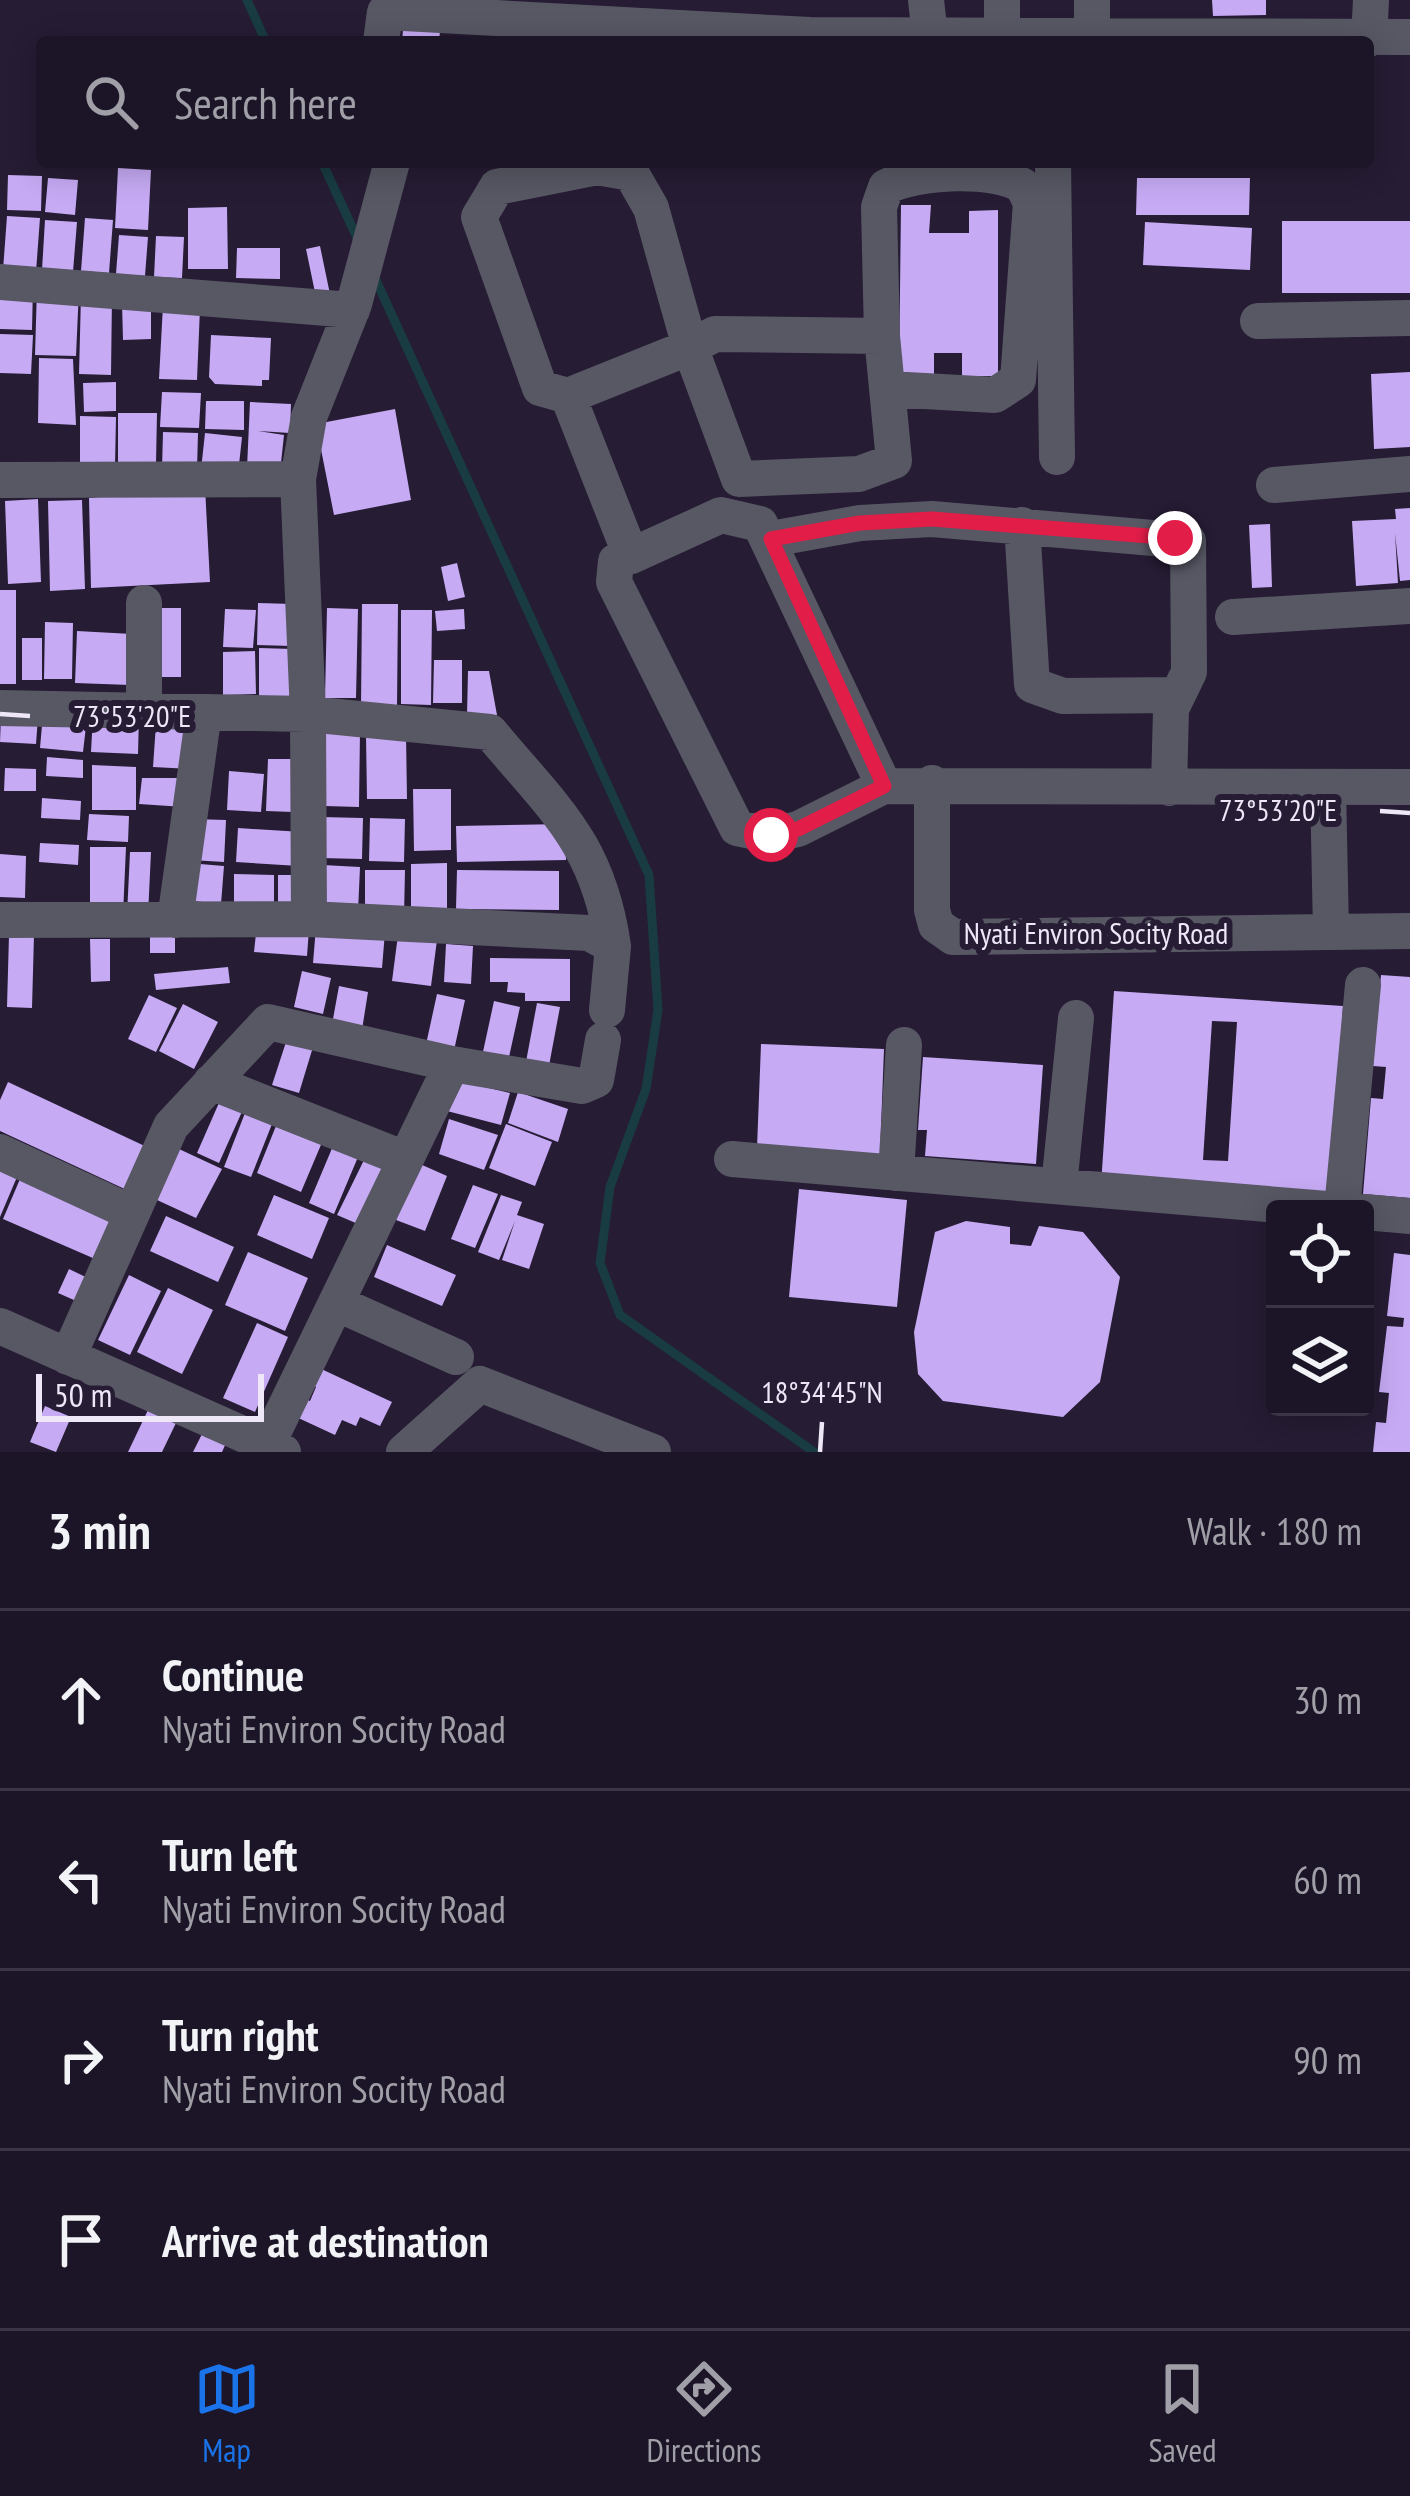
<!DOCTYPE html>
<meta charset="utf-8">
<style>
body{margin:0;font-family:"PT Sans Narrow",sans-serif;background:#251e2f;color:#f1f3f6}
.controls{position:absolute;right:36px;bottom:36px;display:grid;overflow:hidden;border-radius:12px;box-shadow:0 6px 30px #0003}
.controls button{width:108px;height:108px;display:grid;place-items:center;padding:0;border:0;border-bottom:3px solid #3a3444;background:#1c1527;color:#f1f3f6;font:60px sans-serif}
.scale{position:absolute;left:36px;bottom:30px;width:228px;box-sizing:border-box;padding-left:12px;border:6px solid #ede7f8;border-top:0;font-size:33px;line-height:42px;white-space:nowrap;color:#ede7f8;-webkit-text-stroke:9px #261c34;paint-order:stroke}
.stop{position:absolute;width:36px;height:36px;margin:-27px;border:9px solid #e11d48;border-radius:50%;background:#fff}
.stop.end{background:#e11d48;border-color:#fff;box-shadow:0 3px 12px #0008}
.list{margin:0;padding:0;list-style:none}
h2{display:flex;justify-content:space-between;align-items:center;height:156px;margin:0;padding:0 48px;font-size:51px}
h2 small{font-size:39px;font-weight:400;color:#a09fa7}
.list li{display:grid;grid-template-columns:78px 1fr auto;gap:36px;align-items:center;box-sizing:border-box;height:180px;padding:0 48px;border-top:3px solid #3a3444}
.list b{display:block;font-size:45px;white-space:nowrap}
.list p{margin:0;font-size:39px;white-space:nowrap;color:#a09fa7}
.list em{font-size:39px;font-style:normal;color:#a09fa7}
.icon{flex:none;width:66px;height:66px;fill:none;stroke:currentColor;stroke-width:2;stroke-linecap:round;stroke-linejoin:round}
.map{position:relative;flex:none;width:1410px;height:1452px;overflow:hidden}
.search{position:absolute;background:#1c1527;box-shadow:0 6px 30px #0003;left:36px;right:36px;top:36px;height:132px;display:flex;align-items:center;gap:30px;box-sizing:border-box;padding:0 42px;border-radius:12px;color:#a09fa7;font-size:45px}
.sheet{height:876px;background:#1c1527}
nav{display:flex;justify-content:space-around;align-items:center;box-sizing:border-box;height:168px;border-top:3px solid #3a3444;background:#1c1527;font-size:33px;color:#a09fa7}
nav a{display:grid;justify-items:center;gap:6px}
nav .on{color:#1a73e8}
.map>svg:first-child{display:block}
.lines{fill:none;stroke-linecap:round;stroke-linejoin:round}
.stream{stroke:#183c42;stroke-width:9}
.building{fill:#c6aaf4;fill-rule:evenodd}
.minor{stroke:#585865;stroke-width:36}
.route{stroke:#e11d48;stroke-width:15}
.ticks{fill:none;stroke:#ede7f8;stroke-width:4.5}
.labels{text-anchor:middle;stroke-width:12;stroke-linejoin:round;paint-order:stroke}
.street-label{font-size:30px;fill:#ede7f8;stroke:#261c34}
.ticks-label{font-size:30px;text-anchor:middle;fill:#ede7f8;stroke:#261c34;stroke-width:12;stroke-linejoin:round;paint-order:stroke}
</style>
<div class="map">
<svg width="1410" height="1452" viewBox="0 0 1410 1452">
<rect width="100%" height="100%" fill="#261c34"/>
<g class="lines">
<path class="stream" d="M247,0L266,42
M322,162L360,244
M374,276L649,875L658,1010L646,1089L610,1187L600,1263L620,1315L814,1452"/>
</g>
<path class="building" d="M1212,0H1266V15L1213,16Z
M403,30L440,31L439,42H402Z
M118,168L151,170L148,230L115,228Z
M8,175L42,176L41,211L7,210Z
M48,178L78,180L75,215L45,212Z
M1137,178H1250L1249,215H1136Z
M901,205H931L929,233H969V211L998,210V376H962V353H934V375H899Z
M227,207L228,269H188V208Z
M7,216L40,218L36,272L3,270Z
M85,218L113,220L109,273L81,271Z
M45,220L77,222L73,272L42,270Z
M1282,221H1410V293H1282Z
M1145,222L1252,228L1250,270L1143,265Z
M119,235L148,237L145,276L116,274Z
M156,236L184,237L182,278L154,277Z
M320,246L331,299L317,302L306,249Z
M237,248H280V279L236,278Z
M0,285L33,286L32,330L0,329Z
M37,288L79,289L76,356L35,355Z
M81,295H112L111,375L79,374Z
M122,303L151,304V339L123,340Z
M163,305L200,308L197,380L159,379Z
M0,334L33,335L31,374L0,373Z
M211,335L271,338L269,380H262V386L215,384L209,377Z
M39,358L73,359L76,425L38,423Z
M1410,372V447L1374,449L1371,374Z
M116,382V411L84,412L83,383Z
M162,392L201,393L199,428L160,427Z
M206,401H244V430L205,429Z
M250,402L291,404L290,433L258,431L284,435L280,472L247,468Z
M395,409L411,500L334,515L316,424Z
M118,413H157L156,463H118Z
M80,416L116,417L115,466L80,465Z
M163,432L198,433L197,470L162,469Z
M205,433L242,437L238,474L201,470Z
M205,487L210,582L91,588L89,498Z
M38,499L41,582L8,584L5,501Z
M82,500L85,589L50,591L48,501Z
M1410,508V580L1400,581L1395,533L1398,583L1356,586L1352,521L1396,519L1395,509Z
M1270,524L1272,587L1252,588L1249,525Z
M457,563L465,597L448,601L441,567Z
M0,590H16V684H0Z
M258,603L293,604L292,646L257,645Z
M362,604H398L397,707L361,706Z
M154,608H181V677H154Z
M327,608L358,609L356,698H325Z
M225,609L256,610L253,648L223,647Z
M464,609L465,629L437,631L435,611Z
M401,610H432L431,705L401,704Z
M45,622L73,623L72,679H44Z
M77,631L132,634L130,685L75,683Z
M22,638H42V680H22Z
M259,648L293,649L292,698L259,697Z
M255,651L256,694L223,695V652Z
M434,660H462V703H433Z
M468,671H489L497,715H467Z
M43,714L87,718L83,752L40,748Z
M1,715L38,717L36,744L0,742Z
M93,715L139,716L138,754L91,752Z
M156,724L192,725L191,769L153,767Z
M326,731H360L359,807L325,806Z
M406,735L407,799H367L366,736Z
M47,757L83,760V778L46,776Z
M268,759H295L293,812L266,811Z
M92,765L136,767V810H92Z
M5,768L36,769V791H4Z
M229,771L264,774L261,812L227,810Z
M142,778H187L184,807L139,804Z
M413,789H451V850L414,851Z
M42,798L81,801L80,820L41,818Z
M89,814L129,816L128,842L87,840Z
M321,817L363,818L362,859L320,858Z
M370,818L405,819L404,862L369,861Z
M193,819L226,820L224,862L191,860Z
M565,824L566,860L457,862L456,826Z
M238,828L302,832L299,866L236,862Z
M40,843L79,845L78,865L39,862Z
M90,847H126L123,915H90Z
M130,852H151L148,915H127Z
M0,854L26,856L25,898L0,897Z
M188,863L224,866L221,904L184,900Z
M447,863V917H411V864Z
M323,865L360,867L358,912L321,911Z
M365,870H405L404,916L365,915Z
M457,870L559,871V910L456,909Z
M234,874L274,875V916H234Z
M278,875H298V915H278Z
M150,923H175V953H150Z
M257,924L309,929L307,956L254,952Z
M316,927L385,932L382,968L313,963Z
M9,935H34L32,1008L7,1007Z
M398,935L437,940L431,986L392,981Z
M90,939H110V981L91,982Z
M446,944L473,946L471,984L444,982Z
M490,958L570,959V1001H525V993L507,992L508,982H490Z
M228,967L230,983L156,990L154,974Z
M302,971L331,978L323,1014L294,1007Z
M1381,975L1410,977V1198L1363,1194L1371,1098L1383,1099L1386,1067L1373,1066Z
M339,986L368,992L361,1036L331,1030Z
M1114,991L1343,1006L1331,1200L1101,1185ZM1212,1021L1237,1022L1228,1161L1203,1160Z
M437,994L465,1000L453,1055L425,1049Z
M149,995L177,1008L156,1052L128,1039Z
M494,1001L520,1007L507,1066L481,1061Z
M537,1003L560,1007L548,1071L525,1067Z
M183,1004L218,1022L194,1069L159,1051Z
M287,1039L313,1047L299,1093L272,1085Z
M761,1044L884,1049L880,1154L757,1148Z
M923,1057L1043,1065L1036,1164L925,1156L927,1130H918Z
M455,1080L510,1093L501,1125L447,1111Z
M8,1082L149,1148L129,1191L0,1131V1100Z
M518,1092L568,1109L558,1142L508,1123Z
M222,1096L245,1105L219,1163L197,1153Z
M245,1113L272,1124L251,1177L224,1167Z
M449,1119L498,1135L484,1170L439,1154Z
M278,1121L323,1140L301,1192L257,1173Z
M506,1124L552,1142L535,1186L489,1168Z
M333,1146L358,1157L334,1214L309,1203Z
M179,1149L222,1169L196,1218L157,1200Z
M364,1160L386,1170L358,1224L337,1215Z
M420,1164L447,1176L425,1231L396,1220Z
M0,1169L17,1177L0,1217Z
M20,1179L119,1222L102,1262L3,1219Z
M473,1185L498,1194L475,1248L451,1239Z
M799,1189L907,1200L897,1307L789,1297Z
M274,1195L329,1218L312,1259L257,1235Z
M501,1195L522,1202L517,1215L544,1224L529,1269L502,1260L515,1221L499,1260L478,1252Z
M166,1216L234,1247L218,1282L150,1251Z
M966,1221L1010,1227V1244L1031,1246L1039,1226L1083,1232L1120,1277L1100,1382L1063,1417L943,1401L918,1374L914,1332L935,1232Z
M387,1245L456,1275L442,1306L374,1277Z
M248,1252L308,1278L285,1331L225,1305Z
M1394,1253L1410,1255V1452H1373L1376,1422L1386,1423L1389,1393L1379,1392L1387,1326L1403,1327L1404,1318L1387,1316Z
M69,1269L94,1281L83,1304L58,1293Z
M129,1275L161,1291L130,1355L98,1340Z
M168,1288L213,1310L182,1374L137,1352Z
M257,1323L288,1337L255,1412L223,1398Z
M317,1367L392,1402L380,1426L360,1417L356,1426L342,1420L335,1435L294,1416L302,1398L310,1401L316,1387L309,1383Z
M45,1406L71,1417L56,1452L30,1442Z
M148,1410L176,1423L162,1452H128Z
M204,1430L227,1441L222,1452H193Z"/>
<g class="lines">
<path class="minor" d="M926,0L930,36
M1002,0V36
M1092,0V37
M1369,39L1371,0
M381,42L385,12L810,35L1410,37
M1053,162L1057,457
M0,282L352,310
M1258,321L1410,318
M715,334L882,336L894,461L859,474L739,479L690,347Z
M882,336L879,207L886,187C917,171 994,167 1023,186L1031,203L1018,380L995,395L889,389
M568,396L540,388L479,217L497,187L597,167L631,173L651,208L690,347L568,396L631,556L616,561L614,582L737,828L771,835L798,829L884,786L1410,787
M0,480L298,479
M1274,485L1410,474
M1022,525L1032,685L1063,696L1176,695
M771,539L860,523L932,519L1188,541L1189,672L1171,709L1169,788
M631,556L721,515L760,524L884,786
M144,603V710
M1233,617L1410,606
M0,708L308,714L490,732C553,808 598,842 613,946
M932,783V910L936,925L953,937L1410,931
M1328,787L1331,932
M309,919L308,714L298,479L309,417L354,304L392,162
M0,920L309,919L589,933L613,946L607,1010
M175,920L204,712
M452,1064L582,1086L596,1080L603,1040
M211,1082L405,1159
M0,1152L132,1213
M732,1159L1327,1209
M896,1173L904,1045
M1059,1186L1076,1018
M1342,1209L1363,985
M1365,1212L1410,1216
M336,1303L456,1357
M0,1326L283,1452
M68,1357L171,1126L268,1022L452,1064L267,1445
M404,1452L480,1384L653,1452"/>
</g>
<g class="lines">
<path class="route" d="M771,835L798,829L884,786L771,539L860,523L932,519L1175,538"/>
</g>
<path class="ticks" d="M0,714L30,716M1380,811L1410,813M820,1452L822,1422"/>
<g class="labels">
<g class="street-label">
<text x="1096" y="944">Nyati Environ Socity Road</text>
</g>
</g>
<g class="ticks-label">
<text x="132" y="727">73°53'20"E</text>
<text x="1278" y="821">73°53'20"E</text>
<text x="822" y="1403">18°34'45"N</text>
</g>
</svg>
<div class="controls">
<button><svg class="icon" aria-label="locate" viewBox="0 0 24 24"><circle cx="12" cy="12" r="6"/><path d="M12 2v4M12 18v4M2 12h4M18 12h4"/></svg></button>
<button><svg class="icon" aria-label="layers" viewBox="0 0 24 24"><path d="M12 4l9 5-9 5-9-5zM3 14l9 5 9-5"/></svg></button>
</div>
<div class="scale">50 m</div>
<div class="stop" style="left:771px;top:835px"></div>
<div class="stop end" style="left:1175px;top:538px"></div>
<div class="search"><svg class="icon" aria-label="search" viewBox="0 0 24 24"><circle cx="10" cy="10" r="6"/><path d="M15 15l6 6"/></svg>Search here</div>
</div>
<section class="sheet">
<h2>3 min<small>Walk · 180 m</small></h2>
<ul class="list">
<li><svg class="icon" aria-label="ahead" viewBox="0 0 24 24"><path d="M12 20V5M6 11l6-6 6 6"/></svg><div><b>Continue</b><p>Nyati Environ Socity Road</p></div><em>30 m</em></li>
<li><svg class="icon" aria-label="left" viewBox="0 0 24 24"><path d="M17 20v-9H6M10 6l-5 5 5 5"/></svg><div><b>Turn left</b><p>Nyati Environ Socity Road</p></div><em>60 m</em></li>
<li><svg class="icon" aria-label="right" viewBox="0 0 24 24"><path d="M7 20v-9h11M14 6l5 5-5 5"/></svg><div><b>Turn right</b><p>Nyati Environ Socity Road</p></div><em>90 m</em></li>
<li><svg class="icon" aria-label="arrive" viewBox="0 0 24 24"><path d="M6 21V4h12l-3 4 3 4H6"/></svg><div><b>Arrive at destination</b></div></li>
</ul>
</section>
<nav>
<a class="on"><svg class="icon" aria-label="map" viewBox="0 0 24 24"><path d="M3 6l6-2 6 2 6-2v14l-6 2-6-2-6 2zM9 4v14M15 6v14"/></svg>Map</a>
<a><svg class="icon" aria-label="directions" viewBox="0 0 24 24"><path d="M12 3l9 9-9 9-9-9zM9 14v-3h6M13 9l2 2-2 2"/></svg>Directions</a>
<a><svg class="icon" aria-label="saved" viewBox="0 0 24 24"><path d="M7 4h10v16l-5-4-5 4z"/></svg>Saved</a>
</nav>
